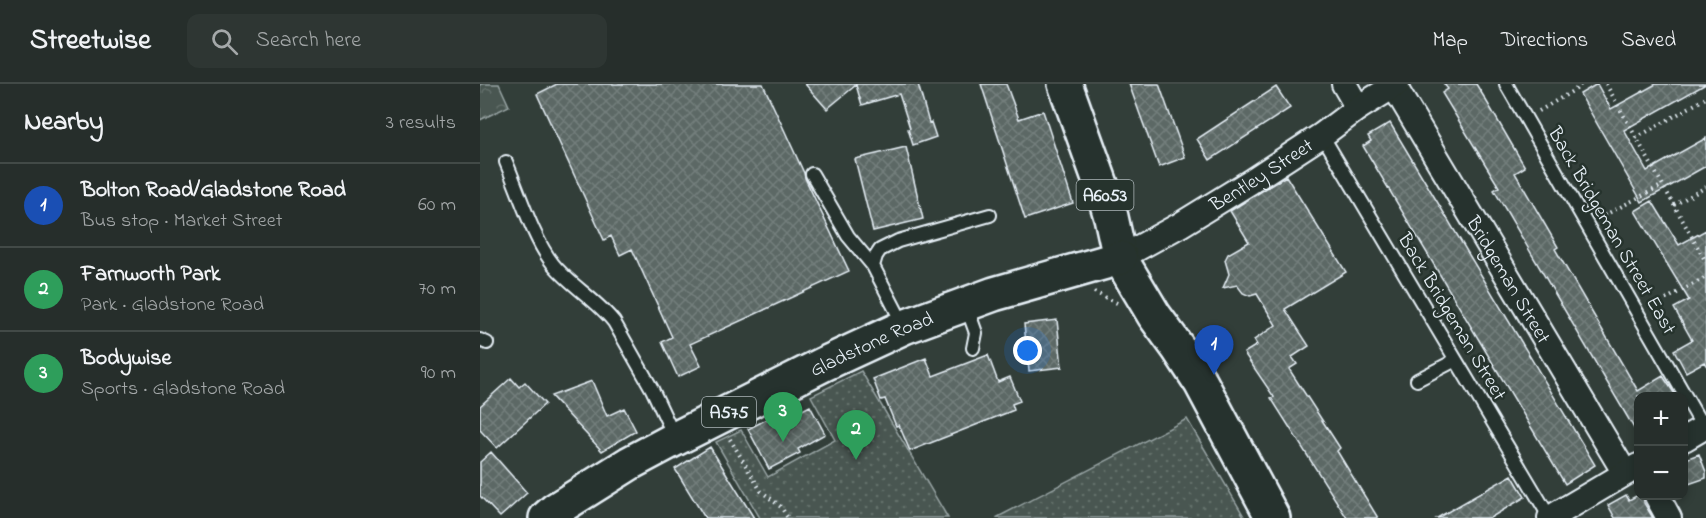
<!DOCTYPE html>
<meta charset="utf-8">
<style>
body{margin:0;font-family:"Indie Flower",sans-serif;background:#2e3633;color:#f1f3f6}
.controls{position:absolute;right:18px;bottom:18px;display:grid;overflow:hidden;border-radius:12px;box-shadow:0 3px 9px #0003}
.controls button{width:54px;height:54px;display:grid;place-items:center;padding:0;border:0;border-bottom:2px solid #424a47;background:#262e2b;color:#f1f3f6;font:30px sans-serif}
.you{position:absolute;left:548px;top:267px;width:21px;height:21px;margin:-15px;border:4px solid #fff;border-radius:50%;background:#1a73e8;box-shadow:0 0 0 9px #1a73e833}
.badge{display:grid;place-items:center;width:39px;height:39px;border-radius:50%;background:#ffd166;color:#fff;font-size:20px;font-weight:700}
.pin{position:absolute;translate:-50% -50px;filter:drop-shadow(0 2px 3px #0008)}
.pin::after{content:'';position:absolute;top:32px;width:21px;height:18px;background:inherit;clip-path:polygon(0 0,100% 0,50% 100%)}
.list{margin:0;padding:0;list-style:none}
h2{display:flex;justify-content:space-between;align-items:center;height:78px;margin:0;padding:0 24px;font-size:26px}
h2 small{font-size:20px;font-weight:400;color:#a4a8a9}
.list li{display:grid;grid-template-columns:39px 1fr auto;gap:18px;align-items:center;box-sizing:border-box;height:84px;padding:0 24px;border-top:2px solid #424a47}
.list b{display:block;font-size:22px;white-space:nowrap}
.list p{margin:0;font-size:20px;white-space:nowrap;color:#a4a8a9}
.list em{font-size:20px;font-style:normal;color:#a4a8a9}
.icon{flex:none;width:33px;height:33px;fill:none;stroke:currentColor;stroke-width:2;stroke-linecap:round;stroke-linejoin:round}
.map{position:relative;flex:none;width:1226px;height:434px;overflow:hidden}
header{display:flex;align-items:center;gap:36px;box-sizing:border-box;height:84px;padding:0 30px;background:#262e2b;border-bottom:2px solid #424a47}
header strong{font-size:28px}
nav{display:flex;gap:33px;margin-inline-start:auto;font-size:21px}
.search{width:420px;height:54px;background:#2e3633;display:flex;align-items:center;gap:15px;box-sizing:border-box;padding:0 21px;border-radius:12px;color:#a4a8a9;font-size:22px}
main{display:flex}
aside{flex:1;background:#262e2b}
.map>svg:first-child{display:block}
.grass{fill:url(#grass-dots);stroke:#98a4a4;stroke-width:1.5}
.forest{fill:url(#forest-crowns);stroke:#98a4a4;stroke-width:1.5}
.building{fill:url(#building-cross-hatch);stroke:#e8f1f8;stroke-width:1.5}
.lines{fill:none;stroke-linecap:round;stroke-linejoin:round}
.lane-casing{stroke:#e8f1f8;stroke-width:16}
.street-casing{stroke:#e8f1f8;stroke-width:28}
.primary-casing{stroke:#e8f1f8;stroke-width:38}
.path{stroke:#e8f1f8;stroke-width:4;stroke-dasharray:1.5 4.5;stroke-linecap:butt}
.lane{stroke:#26332d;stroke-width:12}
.street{stroke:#26332d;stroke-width:24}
.primary{stroke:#26332d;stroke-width:33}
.labels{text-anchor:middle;stroke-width:5;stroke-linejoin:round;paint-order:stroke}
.shield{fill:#26332d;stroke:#aeb8bb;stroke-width:1.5}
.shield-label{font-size:18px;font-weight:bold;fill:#e8f1f8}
.street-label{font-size:20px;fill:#e8f1f8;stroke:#26332d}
</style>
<header>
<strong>Streetwise</strong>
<div class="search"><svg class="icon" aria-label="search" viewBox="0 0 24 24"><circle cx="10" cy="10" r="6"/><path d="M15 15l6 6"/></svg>Search here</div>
<nav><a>Map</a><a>Directions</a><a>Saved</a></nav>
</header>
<main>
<aside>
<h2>Nearby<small>3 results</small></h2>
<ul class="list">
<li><span class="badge" style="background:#1a4fb4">1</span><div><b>Bolton Road/Gladstone Road</b><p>Bus stop · Market Street</p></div><em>60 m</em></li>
<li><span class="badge" style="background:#2e9e5b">2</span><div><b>Farnworth Park</b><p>Park · Gladstone Road</p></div><em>70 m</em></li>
<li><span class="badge" style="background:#2e9e5b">3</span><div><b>Bodywise</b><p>Sports · Gladstone Road</p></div><em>90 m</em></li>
</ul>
</aside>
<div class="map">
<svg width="1226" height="434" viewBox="0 0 1226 434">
<defs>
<pattern id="grass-dots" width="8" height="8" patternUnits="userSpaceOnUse" patternTransform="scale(1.5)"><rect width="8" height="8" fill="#495651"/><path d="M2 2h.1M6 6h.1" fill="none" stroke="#636f6b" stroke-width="1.8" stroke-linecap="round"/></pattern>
<pattern id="forest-crowns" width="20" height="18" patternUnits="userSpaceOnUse" patternTransform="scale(1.5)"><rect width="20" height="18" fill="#495651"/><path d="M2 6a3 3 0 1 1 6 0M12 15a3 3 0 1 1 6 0" fill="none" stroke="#636f6b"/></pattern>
<pattern id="building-cross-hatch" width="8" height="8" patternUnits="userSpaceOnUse" patternTransform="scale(1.5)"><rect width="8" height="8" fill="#5c6865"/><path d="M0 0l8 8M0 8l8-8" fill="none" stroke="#737e7c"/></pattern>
</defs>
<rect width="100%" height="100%" fill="#323e39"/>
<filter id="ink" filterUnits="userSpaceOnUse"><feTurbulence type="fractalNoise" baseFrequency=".0167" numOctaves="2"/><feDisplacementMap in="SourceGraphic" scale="12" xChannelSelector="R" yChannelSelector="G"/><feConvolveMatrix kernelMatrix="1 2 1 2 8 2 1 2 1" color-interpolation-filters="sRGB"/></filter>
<g filter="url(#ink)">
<path class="grass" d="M381,287L468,434H280L236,358L261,346L288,393L355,356L331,312Z
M707,335L765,434H516Z"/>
<path class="forest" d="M0,0H19L29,22L0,36Z"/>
<path class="building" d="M77,0H283L324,89L325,94L369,187L210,260L221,282L198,293L182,258L192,253L152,165L140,171L131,152L124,156L57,10Z
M325,0H438L449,39L451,38L456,53L433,61L428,45L430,44L419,10L382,21L376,1L347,25Z
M501,0H526L539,35L563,27L593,119L545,135Z
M649,0H679L705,73L679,83Z
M964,0H996L1004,13L1045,83L1035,89L1078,163L1075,165L1158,307L1183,292L1196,312H1158V351L1014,106L1019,103L962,9L968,5Z
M1117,0L1131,25L1176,0H1226L1144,46L1167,87L1226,54V82L1162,118L1100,10Z
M796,3L810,24L730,76L717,55Z
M910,39L1115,381L1085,400L883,62L891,57L888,52Z
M426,63L443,135L393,147L375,75Z
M806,92L866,188L805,225L829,262L812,273L817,280L809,285L860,364L857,367L898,434H867L791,314L794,313L764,269L777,261L774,256L796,241L777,210L770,212L763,209L757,201L743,204L749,190L745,176L748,170L769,158L750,127Z
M1172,117L1199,161L1226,146V281L1224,278L1206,288L1194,266L1212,256L1194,224L1209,216L1155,127Z
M577,236L582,283L549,287L544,240Z
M508,271L518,298L530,293L540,317L532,320L534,326L430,367L419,341L416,342L405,315L401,316L393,295L446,274L453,292Z
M31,294L39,303L45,298L65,320L17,364L0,346V322Z
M112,297L127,332L144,324L156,347L122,367L71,312Z
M330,322L345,350L318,365L320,369L289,385L268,345L299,329L303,336Z
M230,363L274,434H225L195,385Z
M11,368L47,409L20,433L0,412V378Z
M1219,370L1226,388V394L1203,402V376Z
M1032,391L1045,413L1010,434H957Z
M1146,411L1149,416L1158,411H1163L1164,419L1173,434H1135L1128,421Z"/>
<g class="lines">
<defs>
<path id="lane" d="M1026,0L1223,343
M842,51L1070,434
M26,78C39,108 53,155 73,180C91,202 117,216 134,238L172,305L195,354
M332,90L368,152L393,182
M486,221L496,249L493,264
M424,242L393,182L396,172L400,166L418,157L510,131
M0,256L7,259
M937,296L976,276"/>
<g id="street">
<path d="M864,0L878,24"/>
<path id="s1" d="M914,2L1145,389"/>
<path id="s2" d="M640,174L700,141L770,98L842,51L878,24L917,0"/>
<path d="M1204,355L1226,342"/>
<path d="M1177,412L1189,434"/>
<path d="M1070,434L1158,382"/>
</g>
<g id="primary">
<path d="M585,0L622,103L631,133L640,174L674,231L698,264L721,299L793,434"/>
<path id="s3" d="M66,434L75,426L150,379L195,355L344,280L424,243L514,210L640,174"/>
</g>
</defs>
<use href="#lane" class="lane-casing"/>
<use href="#street" class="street-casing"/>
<use href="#primary" class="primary-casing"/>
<path class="path" d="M1126,0L1226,178
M1059,27L1096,5L1101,0
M1156,54L1226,14
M1194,121L1226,103
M1119,134L1183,101
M614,208L637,219
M1170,224L1226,193
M250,355L281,407L301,423L308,434"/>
<use href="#lane" class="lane"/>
<use href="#street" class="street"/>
<use href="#primary" class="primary"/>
</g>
</g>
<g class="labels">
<g class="shield">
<rect x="596.5" y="96" width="57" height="30" rx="4.5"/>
<rect x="222" y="313" width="54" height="30" rx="4.5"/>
</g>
<g class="shield-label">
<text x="625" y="117">A6053</text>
<text x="249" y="334">A575</text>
</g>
<g class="street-label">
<text dy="7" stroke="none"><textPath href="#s2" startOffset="164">Bentley Street</textPath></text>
<text transform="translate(1133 146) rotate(60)" y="7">Back Bridgeman Street East</text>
<text dy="7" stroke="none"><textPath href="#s1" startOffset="225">Bridgeman Street</textPath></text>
<text transform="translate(973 232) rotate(59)" y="7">Back Bridgeman Street</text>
<text dy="7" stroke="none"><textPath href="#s3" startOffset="370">Gladstone Road</textPath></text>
</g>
</g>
</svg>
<div class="controls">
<button>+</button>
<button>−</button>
</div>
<div class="you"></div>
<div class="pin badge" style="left:734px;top:291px;background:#1a4fb4">1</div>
<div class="pin badge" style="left:376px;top:376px;background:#2e9e5b">2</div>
<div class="pin badge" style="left:303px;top:358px;background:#2e9e5b">3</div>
</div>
</main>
